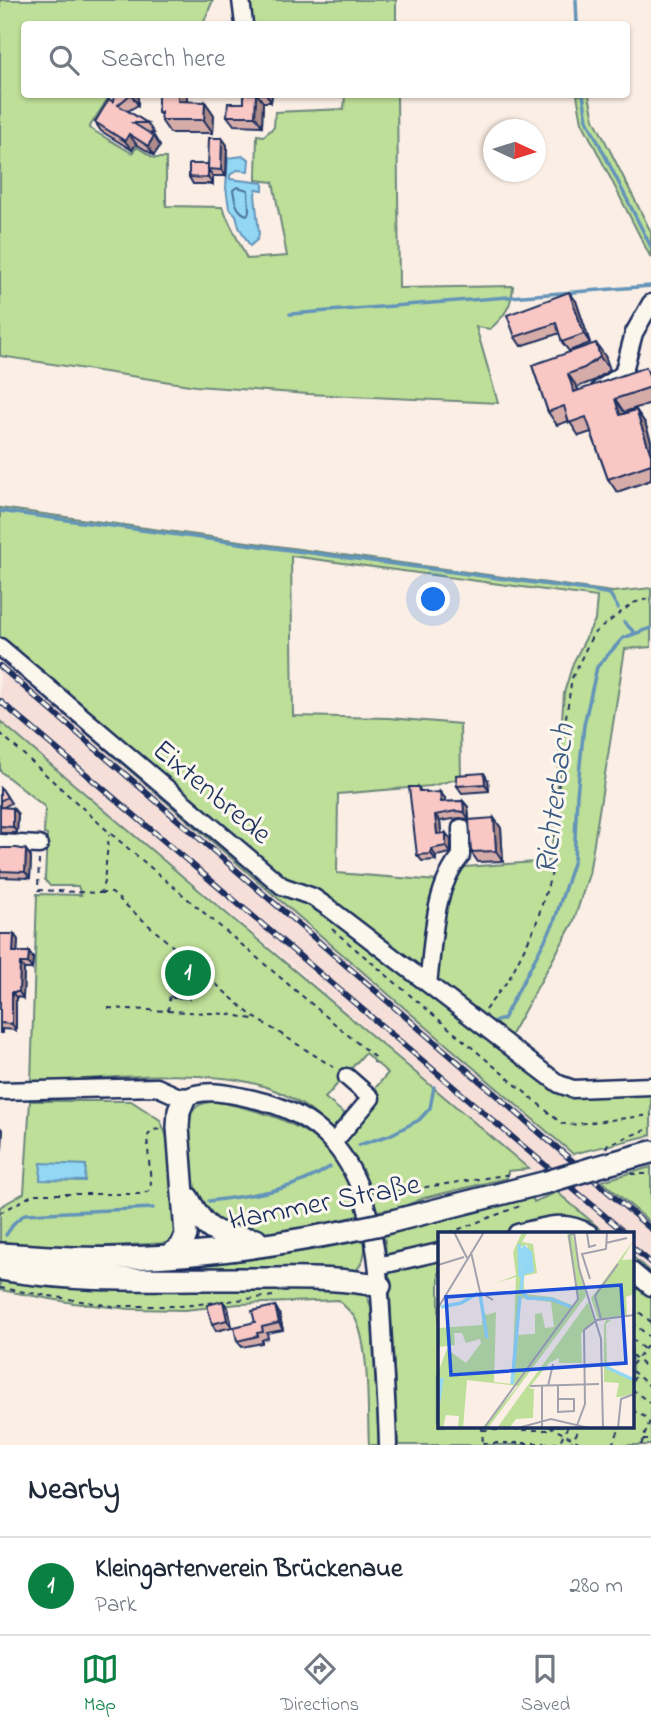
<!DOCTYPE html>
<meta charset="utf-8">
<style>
body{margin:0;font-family:"Indie Flower",sans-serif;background:#f6f6f7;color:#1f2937}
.compass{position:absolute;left:483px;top:119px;width:63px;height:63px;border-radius:50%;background:#fff;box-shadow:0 2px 5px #0004;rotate:94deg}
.you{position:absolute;left:434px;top:600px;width:24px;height:24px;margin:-18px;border:5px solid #fff;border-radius:50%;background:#1a73e8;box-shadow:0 0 0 10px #1a73e833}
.badge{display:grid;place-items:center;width:46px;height:46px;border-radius:50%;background:#0b8043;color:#fff;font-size:23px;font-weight:700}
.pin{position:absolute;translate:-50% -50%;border:4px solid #fff;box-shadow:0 2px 7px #0006}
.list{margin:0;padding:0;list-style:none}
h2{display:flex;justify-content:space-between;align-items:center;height:91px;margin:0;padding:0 28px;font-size:30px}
h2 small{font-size:23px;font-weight:400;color:#747a83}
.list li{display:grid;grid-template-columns:46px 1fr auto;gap:21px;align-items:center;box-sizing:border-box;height:98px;padding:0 28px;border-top:2px solid #e0e1e3}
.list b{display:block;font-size:26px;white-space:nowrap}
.list p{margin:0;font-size:23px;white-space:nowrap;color:#747a83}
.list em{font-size:23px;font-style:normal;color:#747a83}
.icon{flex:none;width:38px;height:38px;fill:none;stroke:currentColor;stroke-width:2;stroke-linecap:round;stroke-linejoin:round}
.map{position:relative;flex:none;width:651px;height:1445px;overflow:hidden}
.search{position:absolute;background:#fff;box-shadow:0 2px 5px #0004;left:21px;right:21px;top:21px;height:77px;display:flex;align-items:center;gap:18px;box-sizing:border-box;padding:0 24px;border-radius:7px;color:#747a83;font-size:26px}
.sheet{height:189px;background:#fff}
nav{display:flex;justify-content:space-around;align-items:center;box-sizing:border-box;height:98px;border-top:2px solid #e0e1e3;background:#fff;font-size:19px;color:#747a83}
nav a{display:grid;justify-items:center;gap:4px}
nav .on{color:#0b8043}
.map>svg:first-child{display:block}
.built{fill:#f6dfd8}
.green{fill:#bedf98;stroke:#6c877b;stroke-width:2;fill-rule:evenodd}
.water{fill:#93d7f5;stroke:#6394b9;stroke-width:2}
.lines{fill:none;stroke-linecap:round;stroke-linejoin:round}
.shore{stroke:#4b729a;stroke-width:2}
.stream{stroke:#6394b9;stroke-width:3.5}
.minor-casing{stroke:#1b2f5e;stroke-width:21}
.major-casing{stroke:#1b2f5e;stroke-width:26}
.path{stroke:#1b2f5e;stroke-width:2;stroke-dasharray:5 5;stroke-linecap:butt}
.minor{stroke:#fbf7ec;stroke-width:16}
.major{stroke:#fbf7ec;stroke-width:21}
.rail-casing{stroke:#1b2f5e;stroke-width:6}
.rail{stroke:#fbf7ec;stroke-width:3.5;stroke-dasharray:10;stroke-linecap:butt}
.major-bridge-casing{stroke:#1b2f5e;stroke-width:26;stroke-linecap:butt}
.major-bridge{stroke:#fbf7ec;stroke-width:21}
.wall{fill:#d6aca9;stroke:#1b2f5e;stroke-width:2}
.shaded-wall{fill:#ae8c8a;stroke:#1b2f5e;stroke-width:2}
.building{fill:#f9c8c5;stroke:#1b2f5e;stroke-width:2}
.labels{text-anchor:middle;stroke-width:6;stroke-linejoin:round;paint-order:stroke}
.street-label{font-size:30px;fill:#1b2f5e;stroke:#fbf7ec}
.water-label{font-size:32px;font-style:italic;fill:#395984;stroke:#fbf7ec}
.inset-river{fill:none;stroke:#93d7f5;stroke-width:3.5}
.inset-road{fill:none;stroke:#a1a2ae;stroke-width:2}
.view{fill:#1d4ed8;fill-opacity:0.15;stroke:#1d4ed8;stroke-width:3.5}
.inset-edge{fill:none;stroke:#1b2f5e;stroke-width:3.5}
</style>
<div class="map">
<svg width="651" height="1445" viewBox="0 0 651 1445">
<rect width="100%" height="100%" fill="#fbeee4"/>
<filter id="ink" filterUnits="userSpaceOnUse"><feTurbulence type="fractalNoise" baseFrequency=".0143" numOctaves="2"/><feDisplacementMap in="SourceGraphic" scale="14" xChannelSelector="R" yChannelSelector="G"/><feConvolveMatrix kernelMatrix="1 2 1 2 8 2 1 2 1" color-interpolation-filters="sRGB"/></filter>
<g filter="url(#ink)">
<path class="built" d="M0,659L651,1224V1272L632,1256V1233H605L305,976L109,813L0,720Z"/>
<path class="green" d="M0,0H213L203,24H24V94L110,95L89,128L132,153L137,147L154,158H166V206L222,207L247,259L287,256L273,182L256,180L257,135L264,136L274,127L275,112L344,109L345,95H397L399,288L513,286C512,306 504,317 490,329L476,327L498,403L308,394L196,386L0,356Z
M243,0H396V24H246Z
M577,95H589L594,119L651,232V258L582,122Z
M0,508L613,592L651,588V647L625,649L589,874L573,923L508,1040L436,980L445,888L453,873L464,867L551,861L564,693L573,663L595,620L597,597L291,556L293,716L389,718L460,724L461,778L431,786L338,794L337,873L438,881L423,974L292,887L0,642Z
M0,651L193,814L311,899L558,1086L651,1089V1135L573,1154L0,658Z
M0,721C175,872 354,1019 529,1169L508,1171L507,1178L424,1198L400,1208L376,1211C370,1180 354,1152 331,1129C314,1111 293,1097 269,1088C207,1065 98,1080 31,1082L37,894L81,895L78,886H50L45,880L47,835L44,834L45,807L0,771ZM365,1053L388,1073L372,1092L346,1115L325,1098Z
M30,1101H131L160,1120L166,1134L174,1176L179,1232L172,1243L87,1247L0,1243V1207L24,1193Z
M213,1101C261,1110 321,1125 345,1174C351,1187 355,1201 359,1215L338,1222L260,1234L212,1223C206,1214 197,1204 194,1194C190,1179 185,1124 193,1111C197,1104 205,1103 213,1101Z
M651,1167V1223L602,1181Z
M557,1192L605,1233H439V1426H632V1256L651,1273V1445H398L389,1274L384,1236L531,1194L534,1202Z
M365,1240C366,1255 363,1264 353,1274L38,1267C96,1268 153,1270 211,1264C263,1259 314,1250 365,1240Z
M0,1275L361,1289L367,1296L371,1307L379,1445H369C367,1411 370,1350 356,1320C353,1313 344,1306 338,1300L239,1304L185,1310L130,1309L73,1303L0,1290Z"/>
<path class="water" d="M243,156L249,159L248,171L237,170L230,175V179L263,183V190L256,189L255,195L259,234L257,240L250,246L239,227L236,215L229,208L226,188L228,158Z
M41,1163L86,1165L85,1181L40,1180Z"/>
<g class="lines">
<path class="shore" d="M237,187L248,190L249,212L247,215C236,212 235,200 233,190Z"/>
<path class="stream" d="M576,0L577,24
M583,94L587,120L651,247
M290,314L651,286
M0,511L594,591L610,594L618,608
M624,622L635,633
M489,1023L503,1019L553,925L574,860L577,795L584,725L597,667L623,638L651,628
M359,1145L390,1135L419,1120L430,1108L434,1087
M209,1201C253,1195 293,1191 330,1167
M6,1235L15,1222L25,1214L153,1208"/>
<defs>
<path id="minor" d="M241,0L244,24
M600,389L623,374L634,333L651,303
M0,647L282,886L313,897L329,908L559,1084L573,1089L651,1086
M0,843L39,845
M428,984C434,941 432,890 461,856V828
M0,1091L157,1087L184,1099C204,1086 235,1095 257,1100C369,1126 377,1232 382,1327C384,1367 387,1406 388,1445
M333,1143L371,1098L347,1077
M517,1233C545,1227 563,1218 589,1233
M378,1266L439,1252
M632,1271L651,1287"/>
<path id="major" d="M593,1168L651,1152
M188,1198C207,1235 217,1234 256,1240
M381,1224L547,1182
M0,1254C25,1255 50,1258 75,1258C171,1261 268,1247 362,1228
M170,1255L181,1247L186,1235L178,1127L179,1111L184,1099
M0,1269C85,1284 171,1278 257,1279C298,1279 340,1277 380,1286"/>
</defs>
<use href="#minor" class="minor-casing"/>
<use href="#major" class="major-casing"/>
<path class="path" d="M0,733L110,833L374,1057V1063
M39,860L38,890L100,893L104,882L109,835
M100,893H112L251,1015L338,1070
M332,929L561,1123L569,1125L651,1115
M172,970L174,948
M108,1008L228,1014L257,1020
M485,1010L509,979L535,927L553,869L561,750L572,678L593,634L633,603L651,598
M168,1011L170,993
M606,1148L608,1144L651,1128
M631,1174H651
M375,1195L511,1174
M0,1213L34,1194H141L149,1191L151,1184L147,1137L152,1130L161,1129
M449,1233L520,1206
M0,1288L112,1306H181L274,1296
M632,1306L651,1322
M632,1322L651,1338
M632,1339L651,1355
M632,1355L651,1372
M632,1365L651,1341
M632,1371L651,1387
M632,1381L636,1376
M632,1389L651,1404
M632,1410L649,1419
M482,1426L483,1445
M549,1426L584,1445
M483,1430H548L553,1426
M643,1440H651
M483,1443H559L568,1426
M570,1445L581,1426
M612,1445L621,1426
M641,1445L651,1418"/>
<use href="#minor" class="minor"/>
<use href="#major" class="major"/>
<defs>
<path id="rail" d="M0,666L651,1229
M0,701L625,1233
M632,1247L651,1263"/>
</defs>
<use href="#rail" class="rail-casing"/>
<use href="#rail" class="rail"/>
<defs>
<path id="major-bridge" d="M547,1182L593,1168
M362,1228L381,1224"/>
</defs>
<use href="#major-bridge" class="major-bridge-casing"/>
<use href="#major-bridge" class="major-bridge"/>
</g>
<path class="wall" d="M115,94H136L138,98V105L128,111L147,123L154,133H148L160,146L154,155L136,144L132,150L101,131L95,122L113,102Z
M158,94H187V102H205L214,115L213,133H170L161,120V116L158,112Z
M244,94H272L271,102H263L262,126L234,125L227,116L244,103Z
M222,138L227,145L226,176H213V184H193L189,177L208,164Z
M576,301L590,343L569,351L562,342L560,333L521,346L515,337Z
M605,356L610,370L593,381L577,387L578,391L651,374V403L624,412L625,414L636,410L645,423L651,441V480L617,492L608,479L591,432L579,436L569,421L557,425L548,412L532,365Z
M488,780L489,791L462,793L457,786Z
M418,787L421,791H426L427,793L445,798V802L463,801L468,807L469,819L460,818L440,821L441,833L451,840V853L436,856V860L422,861L417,855Z
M0,788L2,789L11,803L4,807L18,814L17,833H0Z
M494,818L501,828L503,861L478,862L471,852Z
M0,848L26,850L31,857L30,878L0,877Z
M0,934H14L18,940L17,952L33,958L32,969H24L23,998L16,997V1030L2,1029V1033H0Z
M190,975L189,998H173L169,991Z
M275,1306L279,1313L283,1330L267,1333L268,1338L262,1340V1343L242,1347L237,1341L255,1322Z
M228,1308L232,1327L216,1331L212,1324Z"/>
<path class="shaded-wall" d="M131,94H136L138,98V105Z
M178,94H187V114L178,101Z
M256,94H257L263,102L262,126L255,116Z
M266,94H272L271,102Z
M205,102L214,115L213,133L204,120Z
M129,134L136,144L132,150L125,141Z
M154,136L160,146L154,155L148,146Z
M222,138L227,145L226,176L221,170Z
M208,169L213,176V184L208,178Z
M569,292L576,301L590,343L584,334Z
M596,343L605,356L610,370L600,357Z
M568,374L577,387L583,405L574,392Z
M615,399L624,412L629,428L620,415Z
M636,410L645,423L651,441V455Z
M484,773L488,780L489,791L485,784Z
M440,792L445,798L446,809L441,802Z
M463,801L468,807L469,819L464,812Z
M13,808L18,814L17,833L13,827Z
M435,815L440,821L442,840L437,834Z
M494,818L501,828L503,861L496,851Z
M446,833L451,840V853L446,846Z
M431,849L436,856V860L431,854Z
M26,850L31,857L30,878L25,872Z
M14,934L18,940L17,957L13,952Z
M29,952L33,958L32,969L28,963Z
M20,963L24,969L23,998L19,992Z
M185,968L190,975L189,998L184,992Z
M12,992L16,997V1030L12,1024Z
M0,1127L3,1131L2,1148L0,1146Z
M223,1301L228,1308L232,1327L227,1320Z
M275,1306L279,1313L283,1330L279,1323Z"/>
<path class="building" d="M115,94H131L118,105L147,123H133L154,136L148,146L129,134L125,141L95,122L109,99L113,102Z
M158,94H178V101L205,102L204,120H161V112H158Z
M244,94H256L255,116H227L228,103H244Z
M209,138H222L221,170L208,169Z
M189,164H208V178L189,177Z
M569,292L584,334L562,342L556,323L515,337L507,315Z
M596,343L600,357L584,368L568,374L574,392L646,367L651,381V387L615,399L620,415L636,410L651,455V464L608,479L586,417L569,423L564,406L548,412L532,365Z
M484,773L485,784L457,786L456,775Z
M409,787H418L419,791H426V793L440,792L441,802L463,801L464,812L456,811L435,815L437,834L446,833V846L431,849V854L417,855Z
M0,788L2,789L7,797L0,801Z
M0,807L13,808V827L0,826Z
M494,818L496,851L471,852L469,820Z
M0,848H17L26,850L25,872L0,871Z
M0,934H14L13,952H29L28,963H20L19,992H12V1024L0,1023Z
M170,968H185L184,992L169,991Z
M223,1301L227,1320L212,1324L207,1305Z
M275,1306L279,1323L262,1327L263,1332L257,1333L258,1336L237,1341L234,1327L255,1322L252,1311Z"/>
</g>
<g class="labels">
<g class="street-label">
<text transform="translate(213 791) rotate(40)" y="10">Eixtenbrede</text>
<text transform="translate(324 1201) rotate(-11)" y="10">Hammer Straße</text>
</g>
<g class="water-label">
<text transform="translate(553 799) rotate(-83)" y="11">Richterbach</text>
</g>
</g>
<g transform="translate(438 1232)">
<rect width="196" height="196" fill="#fbeee4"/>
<path d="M84,0H90L84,10L95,12L99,41L85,44L87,62L114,65L136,74L140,67L129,2L134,0L148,64L50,196H44L80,154L29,148L25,196H20L21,184L8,183L5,196H0V140L9,117L28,131L43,111L42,107L28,111L24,101H16L17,113L0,115V96L44,93V79L49,83L58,80L56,150L74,152L78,45L58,51L78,43L75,20ZM89,13L96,40L84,42L82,15ZM81,66L113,70L116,95L107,96L104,81L97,82V102L78,103ZM196,8L184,28L196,27V62L188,65L189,83L160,87L153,66ZM150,70L157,88L143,102L144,131H121V126L111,131L91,156L96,157L95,186L78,187L71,196H59ZM168,88H173L168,92L169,134L196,147V161L183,165H178L181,151L166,150V93Z" fill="#bedf98" fill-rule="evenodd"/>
<path d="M86,13L94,20L96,40L84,43L82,18Z" fill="#93d7f5"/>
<path class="inset-river" d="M81,12L82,45M85,40L83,57L89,66L113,67L133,75M42,62L49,106M3,75L23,71L40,61M168,135L196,148M74,152L82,64M0,174L4,146"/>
<path class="inset-road" d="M16,0L29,26M136,0L141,36L163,107L165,196M154,0L149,1L151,15L158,13M168,11L189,6M33,20L42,60L55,68M0,33L26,25M152,47L144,22L168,17L169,0M0,76L46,0M163,87L157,64L180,32M92,154L161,152M110,154L115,132M120,167H136V179L120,180V153M46,196L140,67L131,4L136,1M80,196L113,187L151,196M104,196V154M138,196L147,172L146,98L159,88L196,83M180,196L183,167L196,162"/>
<path class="view" d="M183,53L188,131L13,143L8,65Z"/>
<rect width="196" height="196" class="inset-edge"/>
</g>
</svg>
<svg class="compass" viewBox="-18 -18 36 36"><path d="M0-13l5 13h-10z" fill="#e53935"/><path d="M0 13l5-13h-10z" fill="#747a83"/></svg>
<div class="you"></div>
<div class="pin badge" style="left:188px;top:973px">1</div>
<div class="search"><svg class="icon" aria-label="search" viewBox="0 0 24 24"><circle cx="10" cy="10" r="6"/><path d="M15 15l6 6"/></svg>Search here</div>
</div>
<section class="sheet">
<h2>Nearby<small></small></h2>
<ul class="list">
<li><span class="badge">1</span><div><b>Kleingartenverein Brückenaue</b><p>Park</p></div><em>280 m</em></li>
</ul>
</section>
<nav>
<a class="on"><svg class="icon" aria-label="map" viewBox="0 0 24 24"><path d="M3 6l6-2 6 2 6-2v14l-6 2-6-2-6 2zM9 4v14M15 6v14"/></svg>Map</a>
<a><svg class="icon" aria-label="directions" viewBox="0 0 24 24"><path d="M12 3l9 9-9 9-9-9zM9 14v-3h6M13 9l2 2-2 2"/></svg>Directions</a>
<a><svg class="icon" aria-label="saved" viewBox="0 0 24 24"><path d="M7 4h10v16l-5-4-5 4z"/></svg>Saved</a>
</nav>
